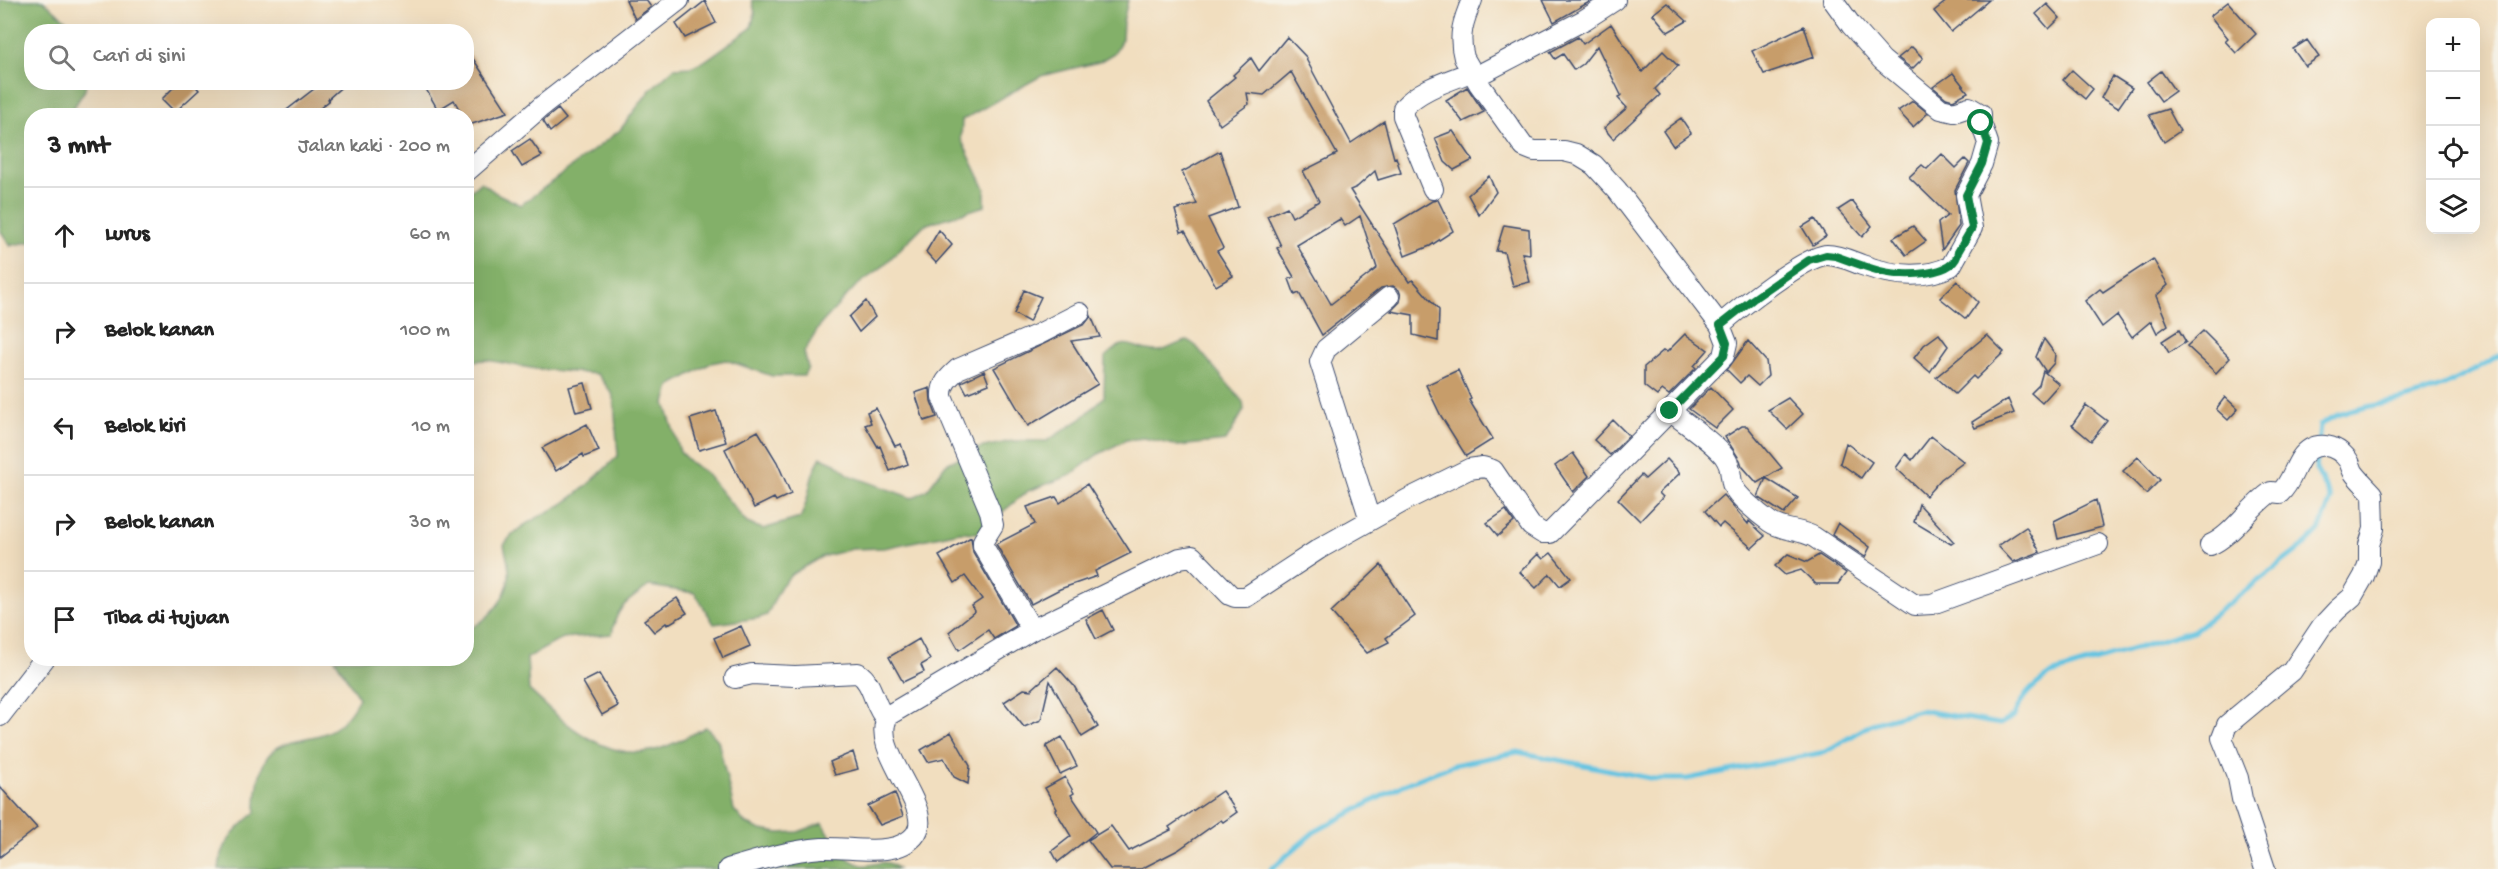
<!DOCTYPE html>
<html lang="id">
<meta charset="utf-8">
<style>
body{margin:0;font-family:"Gochi Hand",sans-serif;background:#f6f6f6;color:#222}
.controls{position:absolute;right:18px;top:18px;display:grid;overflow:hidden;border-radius:12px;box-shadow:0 6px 24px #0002}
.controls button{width:54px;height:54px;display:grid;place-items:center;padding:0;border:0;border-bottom:2px solid #e0e0e0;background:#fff;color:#222;font:30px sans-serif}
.stop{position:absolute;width:18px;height:18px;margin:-14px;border:4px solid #0b8043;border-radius:50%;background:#fff}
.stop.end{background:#0b8043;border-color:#fff;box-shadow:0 2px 6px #0008}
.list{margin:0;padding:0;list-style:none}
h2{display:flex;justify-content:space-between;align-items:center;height:78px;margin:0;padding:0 24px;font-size:26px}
h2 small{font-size:20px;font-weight:400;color:#767676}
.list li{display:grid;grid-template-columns:39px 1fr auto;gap:18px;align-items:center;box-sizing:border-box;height:96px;padding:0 24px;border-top:2px solid #e0e0e0}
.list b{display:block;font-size:22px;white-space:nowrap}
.list em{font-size:20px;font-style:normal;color:#767676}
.icon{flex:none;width:33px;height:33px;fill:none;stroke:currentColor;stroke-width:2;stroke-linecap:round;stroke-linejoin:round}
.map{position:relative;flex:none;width:2498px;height:869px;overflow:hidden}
.search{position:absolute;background:#fff;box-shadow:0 6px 24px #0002;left:24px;top:24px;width:450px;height:66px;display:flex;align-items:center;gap:15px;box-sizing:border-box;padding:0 21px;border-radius:24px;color:#767676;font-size:22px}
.panel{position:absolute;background:#fff;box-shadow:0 6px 24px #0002;left:24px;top:108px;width:450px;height:558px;border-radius:24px}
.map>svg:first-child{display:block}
.forest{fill:#83b069;stroke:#4f7064;stroke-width:1.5}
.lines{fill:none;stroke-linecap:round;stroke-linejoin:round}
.stream{stroke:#62c3e1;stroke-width:5}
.building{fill:#c79d6a;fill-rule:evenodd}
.street-casing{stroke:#3b496d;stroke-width:22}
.street{stroke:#fff;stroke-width:20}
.route{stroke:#0b8043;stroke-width:8}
</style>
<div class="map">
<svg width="2498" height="869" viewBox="0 0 2498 869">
<rect width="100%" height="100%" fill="#f7f3e8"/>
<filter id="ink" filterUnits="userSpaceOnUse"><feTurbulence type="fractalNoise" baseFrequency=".0167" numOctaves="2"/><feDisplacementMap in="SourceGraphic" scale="12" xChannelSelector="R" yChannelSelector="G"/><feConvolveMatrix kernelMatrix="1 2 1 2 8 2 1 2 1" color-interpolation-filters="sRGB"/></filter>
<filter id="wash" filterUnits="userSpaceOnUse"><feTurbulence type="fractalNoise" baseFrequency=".008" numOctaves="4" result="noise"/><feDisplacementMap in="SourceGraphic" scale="24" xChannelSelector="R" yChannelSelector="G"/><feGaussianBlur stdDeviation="1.35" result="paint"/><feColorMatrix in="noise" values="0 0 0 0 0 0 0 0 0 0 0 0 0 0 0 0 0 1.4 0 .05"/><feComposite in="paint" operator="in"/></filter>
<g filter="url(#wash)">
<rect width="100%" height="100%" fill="#f1debf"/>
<path class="forest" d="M0,0H43L73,26L75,31L32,32V82L86,83L85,90L69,115L32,116L31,242L10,245L0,230Z
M752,0H1128L1123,22L1122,39L1114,53L1099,62L1041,76L962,120L961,139L985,189V206L924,225L881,268L855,287L821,324L804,352L808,368L804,376H772L726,360L711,363L670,386L665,403L680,452L691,463L705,472L747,523L763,529L800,518C812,495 807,479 821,457L837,464L849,475L912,498L927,490L946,464L979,448L1012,441H1047L1081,419L1104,397L1105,357C1130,332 1131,352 1158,351C1168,351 1178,341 1189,341L1196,346L1243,402L1244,410L1226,441L1178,446L1144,438L1126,440L1097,455L1069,476L1028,491L977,533L960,532L884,548L852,549L821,557L792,574L781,586L767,615L759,618L714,624L695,593L649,586C628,601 616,606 612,634L563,638L527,658L529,690C562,721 605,763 655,750C672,746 690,735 706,727L718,740L734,810L745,823L761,830L779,833L798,832L823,823C832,838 842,861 862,865C875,867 886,856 898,869H219C221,842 237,828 256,812C256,796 258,775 265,761C275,740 304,740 323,734C340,728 351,713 359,698L335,659L466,658L467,630C486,622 507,600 509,577C510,567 506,555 504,545C519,523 539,518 561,505C582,492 600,473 618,456L614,401L612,393L597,374L536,369L487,360L470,361L467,364V194L481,182L496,193L521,205L620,130L650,90L674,68L691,67L706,60L751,28L755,13Z"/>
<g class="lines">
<path class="stream" d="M1271,869L1314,832L1403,785L1453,765L1518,752L1655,779H1687L1825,752L1872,724L1920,710L2000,724L2014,716C2022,695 2033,686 2051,674L2193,631L2306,544L2319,531L2331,499L2316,469L2320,425C2345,407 2380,406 2409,398C2442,389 2469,374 2498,356"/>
</g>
<g id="blocks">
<path class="building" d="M626,0H646L651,7L635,19Z
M1543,0H1593L1554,22Z
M1948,0H1989L1951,32L1934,11Z
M705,1L716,23L685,38L676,24Z
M2228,2L2256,34L2236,53L2225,41L2228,38L2210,16Z
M1667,3L1687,21L1668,32L1653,14Z
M2047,4L2060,18L2049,29L2036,14Z
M1611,24L1642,72L1663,51L1678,66L1655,89L1660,95L1613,139L1604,128L1627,108L1618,98L1621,95L1597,46L1583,64L1574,70L1563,54L1555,59L1550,52L1578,37L1583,44Z
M1804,26L1814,57L1764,74L1752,51Z
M1287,37L1307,58L1306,59L1351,143L1384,121L1394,158L1396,157L1401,173L1378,180L1375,171L1357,187L1350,190L1409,282L1413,280L1439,310L1438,341L1413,335V315L1391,311L1400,302L1401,296L1399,290L1393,286L1381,288L1322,335L1299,293L1295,295L1289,279L1294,277L1277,248L1281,246L1267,216L1287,207L1292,217L1319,201L1303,171L1337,154L1291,72L1264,95L1247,93L1249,104L1220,125L1206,101L1235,77L1233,75L1251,58L1259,71ZM1360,216L1377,268L1331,304L1297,245L1340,219L1345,226Z
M2307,40L2319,57L2305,66L2293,49Z
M1912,47L1923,58L1912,69L1898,58Z
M466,48L508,112L469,125L466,116H463L454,100L438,110L422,82H466Z
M2072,70L2093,89L2085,99L2063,80Z
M2161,71L2175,91L2161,101L2147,82Z
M1953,73L1968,92L1953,100L1946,98L1933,87Z
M2113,76L2132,88L2118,108L2101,98Z
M179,82H192L199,90L175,112L162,99Z
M323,82H347L328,99L329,101L310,116H279Z
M1467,87L1484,112L1463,122L1446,100Z
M1913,101L1928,113L1913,127L1898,111Z
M558,109L566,119L550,132L543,121Z
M2168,109L2180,131L2164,142L2149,115Z
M1681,118L1691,133L1673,146L1663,131Z
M1453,131L1473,160L1454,170L1445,162L1435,138Z
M530,139L542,156L522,167L512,151Z
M1220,151L1238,207L1208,218L1223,248L1217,251L1233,276L1216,286L1185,231L1181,232L1175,210L1197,204L1182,172Z
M1942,154L1956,168L1965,159L1969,163L1955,190L1959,226L1942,250L1938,223L1948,215L1909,177L1922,165L1927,169Z
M1489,176L1496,192L1479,215L1468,195Z
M1438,200L1453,231L1430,246L1405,256L1394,224L1432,201Z
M1852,201L1872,226L1862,237L1838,210Z
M1815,219L1826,236L1813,245L1802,227Z
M1504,225L1529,229L1530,254L1522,253L1530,282L1513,286L1504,252L1496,251Z
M1913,226L1926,241L1906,255L1893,238Z
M939,230L952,245L936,263L926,252Z
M2153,259L2168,285L2156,296L2168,325L2157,333L2151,321L2132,337L2117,315L2102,327L2085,301L2100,289L2103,292Z
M1957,281L1978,302L1966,319L1940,298Z
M1024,290L1041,297L1029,322L1014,314Z
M866,301L875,317L859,332L849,317Z
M1091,316L1100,337L1071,341L1098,384L1028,426L994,368L1085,324Z
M2179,330L2186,342L2169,353L2162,341Z
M2203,331L2230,358L2216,373L2187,346Z
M1685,334L1708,350L1694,366L1696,368L1669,395L1662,390L1657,396L1644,386V367L1664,350L1667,352Z
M1939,334L1948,346L1930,372L1914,358L1924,345Z
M1987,335L2004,352L1976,379L1973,376L1955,394L1936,377Z
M2044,339L2055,354L2054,363L2046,372L2036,357Z
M1748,341L1766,361L1768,376L1758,386L1747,376L1740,383L1727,370Z
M1458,370L1471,399L1469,400L1493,439L1466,456L1441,416L1426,385Z
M984,371L989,384L967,393L961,382Z
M2043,371L2059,384L2042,403L2031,393L2039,385Z
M585,383L592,408L576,412L569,387Z
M1711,387L1733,410L1715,428L1689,409Z
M930,388L931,401L937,417L924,421L915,393Z
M2225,397L2238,409L2228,420L2216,409Z
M1788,398L1803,414L1787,429L1768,410Z
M2008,399L2014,413L1975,428L1972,422Z
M2086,405L2107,421L2091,441L2072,425Z
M876,408L895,446L901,444L908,464L890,471L880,446L878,447L865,425L871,423L867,412Z
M716,411L726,442L699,450L690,419Z
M1613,420L1629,436L1610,455L1594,440Z
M587,424L599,451L584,457L583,454L556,471L542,448Z
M1742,426H1747L1782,468L1757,483L1742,466L1740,460L1725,437Z
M758,431L777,462L791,494L776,501L774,498L754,508L725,449Z
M1931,436L1964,462L1941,479L1926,496L1896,468L1906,454L1912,460Z
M1846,443L1872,462L1861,478L1840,463Z
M1573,453L1589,476L1573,492L1555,466Z
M2138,457L2160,480L2146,494L2123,471Z
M1667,459L1680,473L1659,493L1663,497L1640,521L1618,499L1641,475L1645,479Z
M1766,478L1798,498L1784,514L1758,497Z
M1087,484L1131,553L1095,571L1097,576L1060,589L1031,604L996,544L1035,524L1027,507L1056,497L1060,503Z
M1723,495L1748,524L1749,521L1765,536L1752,548L1723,523L1719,527L1705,511Z
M2096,500L2102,527L2058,539L2054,521Z
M1919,504L1954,542L1951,544L1914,522Z
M1506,510L1514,522L1498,536L1487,523Z
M1838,523L1870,547L1865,557L1832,535Z
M2026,527L2040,552L2013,562L1998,546Z
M971,537L973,552L1016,626L994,639L988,630L959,650L949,632L975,611L972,606L982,599L965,576L955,583L939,556Z
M1551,553L1571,578L1560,586L1550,574L1536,588L1520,572L1538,554L1543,559Z
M1788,554L1807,562L1819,555L1846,573L1838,584H1816L1801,570L1785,575L1775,566Z
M1381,565L1415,616L1386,638L1389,642L1367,653L1331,612Z
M677,598L687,613L667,625L666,623L654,632L644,620Z
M1103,610L1113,630L1096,639L1086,619Z
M741,626L750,646L723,658L714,638Z
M919,639L930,660L921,665L924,672L903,682L889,657Z
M1057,667L1074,686L1098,727L1082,737L1050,681L1041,720L1024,727L1004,702L1024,689L1031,690Z
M599,674L618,706L602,715L583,682Z
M951,732L970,766L968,784L954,777L944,758L928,762L921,750Z
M1062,737L1077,766L1060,774L1046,746Z
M853,752L858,769L835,775L830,762Z
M1065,777L1074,793L1071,795L1096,832L1058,862L1052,851L1071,836L1055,810L1057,809L1045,788Z
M0,787L37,828L0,857Z
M1222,791L1237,812L1223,822L1221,820L1178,850L1141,869H1110L1088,840L1111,826L1129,851L1171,830L1169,827Z
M895,793L903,816L880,825L868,806Z"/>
</g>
</g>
<g filter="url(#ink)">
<use href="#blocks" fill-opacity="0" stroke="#3b496d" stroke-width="1.5"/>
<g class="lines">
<defs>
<path id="street" d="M1475,77L1584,20L1615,0
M466,172L541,107L679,0
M1433,189L1403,116V108C1420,89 1448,81 1471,72
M1720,325C1737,310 1806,255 1827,255C1839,255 1851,261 1862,265C1890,275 1923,280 1951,266L1972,228L1966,195L1982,164L1988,143L1981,123V114L1969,107L1954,112L1941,109L1882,60L1851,25L1833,0
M1670,411C1687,425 1710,439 1724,456C1731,466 1730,472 1732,483C1734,494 1760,515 1770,522C1783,531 1800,529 1814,537L1915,605L1932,604L2098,544
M1370,520L1320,362L1326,349L1389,297
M2210,545C2232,536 2249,507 2271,492L2280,493C2291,483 2293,470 2301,458C2314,439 2336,444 2348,460C2351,464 2351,469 2354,473C2359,480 2367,487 2373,494L2374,529L2369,545V562L2364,576L2352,597L2337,610L2322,626L2292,671L2227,725L2222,738L2238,778L2242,799L2265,869
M1032,630L983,546V541L993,525L990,511L942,397C941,384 949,377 958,369L1039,334L1080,313
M735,678L752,674L795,676L858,673C874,683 873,706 886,719
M0,716L45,658
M728,869C758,860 791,850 822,848C846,847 872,853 896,847C906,844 917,837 919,826C924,797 868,744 889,715L1032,630L1180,558L1192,556L1230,595L1235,597H1246L1319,549L1408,499L1469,469L1483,467L1493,470L1531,526L1542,533H1550L1724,356L1727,343L1720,325L1617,190L1594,165L1576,154L1564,151H1534L1524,147L1479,84L1464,58C1458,36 1463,21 1472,0"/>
</defs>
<use href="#street" class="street-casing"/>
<use href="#street" class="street"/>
</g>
</g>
<g class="lines" filter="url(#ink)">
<path class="route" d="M1670,411L1724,356L1727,343L1720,325L1753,299L1809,260L1826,255L1835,256C1851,261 1867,268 1884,272C1901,276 1956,277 1958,252L1972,228L1966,195L1982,164L1988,143L1981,123"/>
</g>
</svg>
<div class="controls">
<button>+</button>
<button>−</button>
<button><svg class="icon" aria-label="locate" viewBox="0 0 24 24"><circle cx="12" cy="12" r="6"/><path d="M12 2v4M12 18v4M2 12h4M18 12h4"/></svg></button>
<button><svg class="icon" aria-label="layers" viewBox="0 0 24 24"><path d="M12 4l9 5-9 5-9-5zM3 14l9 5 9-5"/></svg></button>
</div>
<div class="stop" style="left:1981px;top:123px"></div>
<div class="stop end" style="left:1670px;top:411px"></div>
<div class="search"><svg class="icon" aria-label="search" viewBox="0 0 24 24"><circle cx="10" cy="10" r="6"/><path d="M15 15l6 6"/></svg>Cari di sini</div>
<section class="panel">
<h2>3 mnt<small>Jalan kaki · 200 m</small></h2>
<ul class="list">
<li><svg class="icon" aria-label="ahead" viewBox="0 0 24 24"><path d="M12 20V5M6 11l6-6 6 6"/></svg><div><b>Lurus</b></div><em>60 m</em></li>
<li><svg class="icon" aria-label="right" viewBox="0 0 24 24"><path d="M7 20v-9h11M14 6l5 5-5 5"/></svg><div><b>Belok kanan</b></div><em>100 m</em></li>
<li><svg class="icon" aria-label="left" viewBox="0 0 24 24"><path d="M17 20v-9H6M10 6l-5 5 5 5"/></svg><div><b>Belok kiri</b></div><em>10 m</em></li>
<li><svg class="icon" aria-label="right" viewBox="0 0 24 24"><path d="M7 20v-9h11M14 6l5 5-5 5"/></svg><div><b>Belok kanan</b></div><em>30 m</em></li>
<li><svg class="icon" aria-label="arrive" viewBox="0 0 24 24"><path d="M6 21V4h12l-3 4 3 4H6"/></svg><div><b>Tiba di tujuan</b></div></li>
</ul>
</section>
</div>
